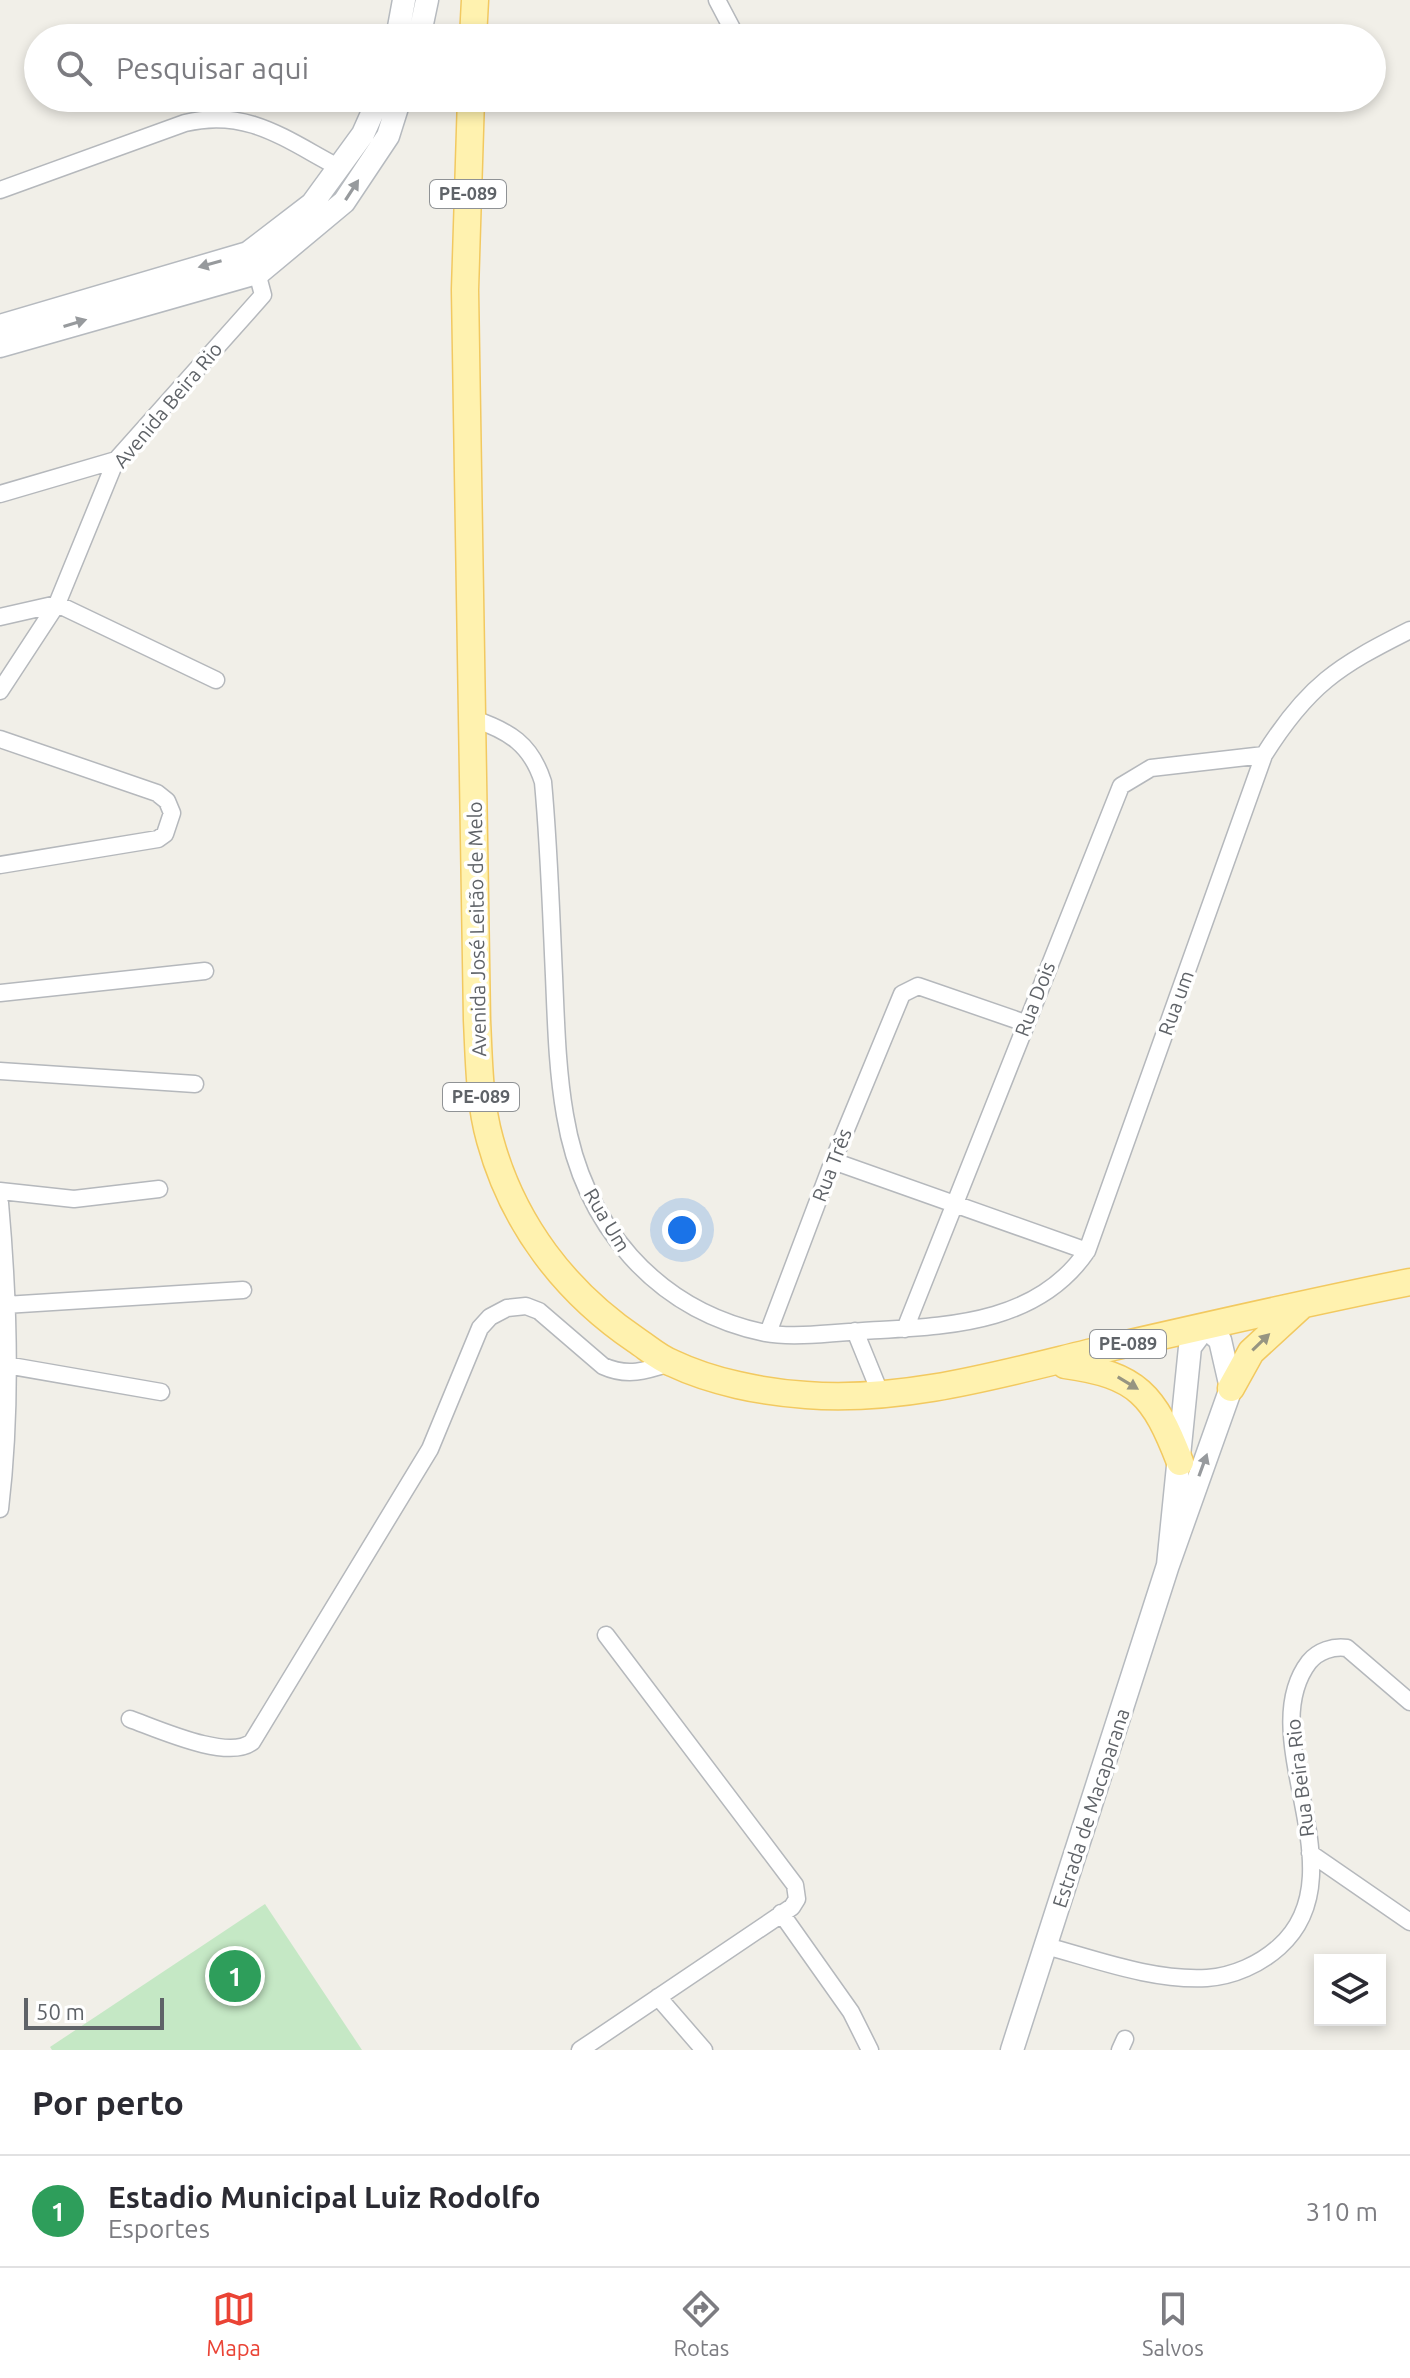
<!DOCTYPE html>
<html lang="pt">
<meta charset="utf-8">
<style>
body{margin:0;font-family:Ubuntu,sans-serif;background:#f7f7f7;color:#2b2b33}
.controls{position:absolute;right:24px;bottom:24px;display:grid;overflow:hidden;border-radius:0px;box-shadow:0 4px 12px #0003}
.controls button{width:72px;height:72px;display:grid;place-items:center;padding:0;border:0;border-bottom:2px solid #e1e1e2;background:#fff;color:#2b2b33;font:40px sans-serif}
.scale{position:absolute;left:24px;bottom:20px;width:140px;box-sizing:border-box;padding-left:8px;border:4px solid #5f6368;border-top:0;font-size:22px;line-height:28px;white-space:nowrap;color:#5f6368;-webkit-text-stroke:6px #fff;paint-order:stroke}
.you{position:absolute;left:682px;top:1230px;width:28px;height:28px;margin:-20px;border:6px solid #fff;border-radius:50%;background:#1a73e8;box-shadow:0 0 0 12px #1a73e833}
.badge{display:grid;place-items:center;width:52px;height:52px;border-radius:50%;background:#ea4335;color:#fff;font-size:26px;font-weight:700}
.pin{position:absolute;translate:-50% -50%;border:4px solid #fff;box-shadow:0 2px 8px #0006}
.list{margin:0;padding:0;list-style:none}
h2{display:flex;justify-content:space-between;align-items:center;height:104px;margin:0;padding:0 32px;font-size:34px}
h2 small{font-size:26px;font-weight:400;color:#7c7c81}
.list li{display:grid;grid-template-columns:52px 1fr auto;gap:24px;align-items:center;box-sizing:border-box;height:112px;padding:0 32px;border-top:2px solid #e1e1e2}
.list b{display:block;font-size:30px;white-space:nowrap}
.list p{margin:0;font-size:26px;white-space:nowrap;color:#7c7c81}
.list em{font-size:26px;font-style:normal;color:#7c7c81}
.icon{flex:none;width:44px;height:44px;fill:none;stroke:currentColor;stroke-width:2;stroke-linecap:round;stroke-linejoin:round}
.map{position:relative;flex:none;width:1410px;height:2050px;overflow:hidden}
.search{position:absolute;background:#fff;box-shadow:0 4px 12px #0003;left:24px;right:24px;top:24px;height:88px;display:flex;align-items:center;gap:20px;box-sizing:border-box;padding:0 28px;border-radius:44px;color:#7c7c81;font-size:30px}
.sheet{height:216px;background:#fff}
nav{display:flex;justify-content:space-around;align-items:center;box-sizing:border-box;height:112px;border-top:2px solid #e1e1e2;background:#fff;font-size:22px;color:#7c7c81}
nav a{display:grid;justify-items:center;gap:4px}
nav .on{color:#ea4335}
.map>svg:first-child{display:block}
.green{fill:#c5e8c5}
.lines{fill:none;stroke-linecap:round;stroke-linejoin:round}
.street-casing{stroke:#b5b8bc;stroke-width:19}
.secondary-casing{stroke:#b6babf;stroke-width:25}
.primary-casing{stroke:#f2c960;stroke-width:29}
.street{stroke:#fff;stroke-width:16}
.secondary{stroke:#fff;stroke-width:22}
.primary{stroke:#fff2af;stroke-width:26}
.oneway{fill:#979a9d}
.oneway2{fill:#979581}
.labels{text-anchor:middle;stroke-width:7;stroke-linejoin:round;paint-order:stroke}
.shield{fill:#fff;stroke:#8f9295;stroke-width:2}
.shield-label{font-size:18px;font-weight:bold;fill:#5f6368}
.street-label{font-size:20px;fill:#5f6368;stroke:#fff}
</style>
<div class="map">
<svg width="1410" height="2050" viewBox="0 0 1410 2050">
<rect width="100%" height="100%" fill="#f1efe8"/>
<path class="green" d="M265,1904L362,2050H52L50,2047Z"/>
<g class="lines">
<defs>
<path id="street" d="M717,0L737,38
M0,190L185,123C247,108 285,139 338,167
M0,494L116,460
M0,617L57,604L216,680
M0,691L57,604L116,460L263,295L255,265
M474,719C509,731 531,744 543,782C549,846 551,911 554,976C556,1022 557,1069 565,1115C583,1224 655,1310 765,1333C797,1339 847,1331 880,1330C957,1326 1040,1320 1087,1251L1264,755
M0,739L157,793L167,801L172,813L165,834L158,839L0,865
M0,993L205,971
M0,1071L195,1084
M833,1161L1087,1251
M0,1191L74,1199L159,1189
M0,1203C9,1304 12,1408 0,1509
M5,1305L243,1290
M905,1329L1121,786L1151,768L1264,755C1308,685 1338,666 1410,630
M855,1331L881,1395
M768,1333L833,1161L902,994L918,986L1025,1023
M0,1364L161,1392
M130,1719C158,1729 228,1761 252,1742L430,1449L480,1328L490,1317L507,1308L526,1306L539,1311L603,1366C627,1377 646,1371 670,1363
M1310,1853L1410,1922
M781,1913L851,2012L870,2050
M1046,1946C1098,1960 1153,1981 1207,1978C1234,1976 1260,1964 1279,1947C1362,1873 1251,1738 1309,1662C1318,1651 1333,1646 1347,1648L1410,1702
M658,1997L704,2050
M580,2050L792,1907L797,1899L795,1885L606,1635
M1120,2050L1125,2039"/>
<path id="secondary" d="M397,38L404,0
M419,38L427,0
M0,326L248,253L312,204L363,134L379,98
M0,346L260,272L344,202L388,136L400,98
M1012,2050L1168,1565L1231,1388L1220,1340L1205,1327L1190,1347L1168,1565"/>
<path id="primary" d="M473,38L475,0
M471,98L465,290L477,1020C479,1060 479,1101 490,1140C513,1224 565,1292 636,1340C648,1348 659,1358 672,1363C712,1382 762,1392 806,1395C908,1403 1011,1371 1109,1348C1209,1325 1309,1302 1410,1282
M1065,1365C1138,1375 1154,1395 1180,1462
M1231,1388L1251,1352L1300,1307"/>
</defs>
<use href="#street" class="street-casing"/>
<use href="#secondary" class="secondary-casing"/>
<use href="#primary" class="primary-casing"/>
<use href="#street" class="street"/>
<use href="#secondary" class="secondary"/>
<use href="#primary" class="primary"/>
</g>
<defs><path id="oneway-solid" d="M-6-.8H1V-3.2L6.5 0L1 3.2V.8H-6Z" transform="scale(2)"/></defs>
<g class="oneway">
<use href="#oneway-solid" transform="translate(352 190) rotate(-57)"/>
<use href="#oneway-solid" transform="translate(210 264) rotate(164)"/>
<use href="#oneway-solid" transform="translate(75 323) rotate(-17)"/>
<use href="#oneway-solid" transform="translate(1203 1465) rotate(-70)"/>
</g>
<g class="oneway2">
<use href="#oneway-solid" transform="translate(1261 1342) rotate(-44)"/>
<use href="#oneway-solid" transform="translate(1128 1383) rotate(31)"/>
</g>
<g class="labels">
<g class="shield">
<rect x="430" y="180" width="76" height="28" rx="6"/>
<rect x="443" y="1083" width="76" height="28" rx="6"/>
<rect x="1090" y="1330" width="76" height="28" rx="6"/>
</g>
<g class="shield-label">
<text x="468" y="200">PE-089</text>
<text x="481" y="1103">PE-089</text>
<text x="1128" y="1350">PE-089</text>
</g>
<g class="street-label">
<text transform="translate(168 405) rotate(-50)" y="7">Avenida Beira Rio</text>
<text transform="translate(477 929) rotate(-91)" y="7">Avenida José Leitão de Melo</text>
<text transform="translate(1035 999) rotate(-69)" y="7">Rua Dois</text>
<text transform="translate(1176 1003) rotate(-70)" y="7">Rua um</text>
<text transform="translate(832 1165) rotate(-69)" y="7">Rua Três</text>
<text transform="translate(607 1220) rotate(59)" y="7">Rua Um</text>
<text transform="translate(1300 1778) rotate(-97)" y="7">Rua Beira Rio</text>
<text transform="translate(1091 1808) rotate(-72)" y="7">Estrada de Macaparana</text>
</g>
</g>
</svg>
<div class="controls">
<button><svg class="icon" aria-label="layers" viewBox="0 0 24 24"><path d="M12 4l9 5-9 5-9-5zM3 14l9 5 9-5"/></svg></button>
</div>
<div class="scale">50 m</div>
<div class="you"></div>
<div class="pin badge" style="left:235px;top:1976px;background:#2e9e5b">1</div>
<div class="search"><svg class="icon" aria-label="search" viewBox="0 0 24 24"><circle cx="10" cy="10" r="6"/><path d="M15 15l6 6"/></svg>Pesquisar aqui</div>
</div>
<section class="sheet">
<h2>Por perto<small></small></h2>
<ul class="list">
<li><span class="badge" style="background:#2e9e5b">1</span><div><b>Estadio Municipal Luiz Rodolfo</b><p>Esportes</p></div><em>310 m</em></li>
</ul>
</section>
<nav>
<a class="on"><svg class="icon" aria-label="map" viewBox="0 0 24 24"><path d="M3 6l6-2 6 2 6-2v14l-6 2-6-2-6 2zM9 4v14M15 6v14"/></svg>Mapa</a>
<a><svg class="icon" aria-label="directions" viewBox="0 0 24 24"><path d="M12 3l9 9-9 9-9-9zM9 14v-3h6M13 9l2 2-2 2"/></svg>Rotas</a>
<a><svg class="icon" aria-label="saved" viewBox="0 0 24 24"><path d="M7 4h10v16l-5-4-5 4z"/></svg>Salvos</a>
</nav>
